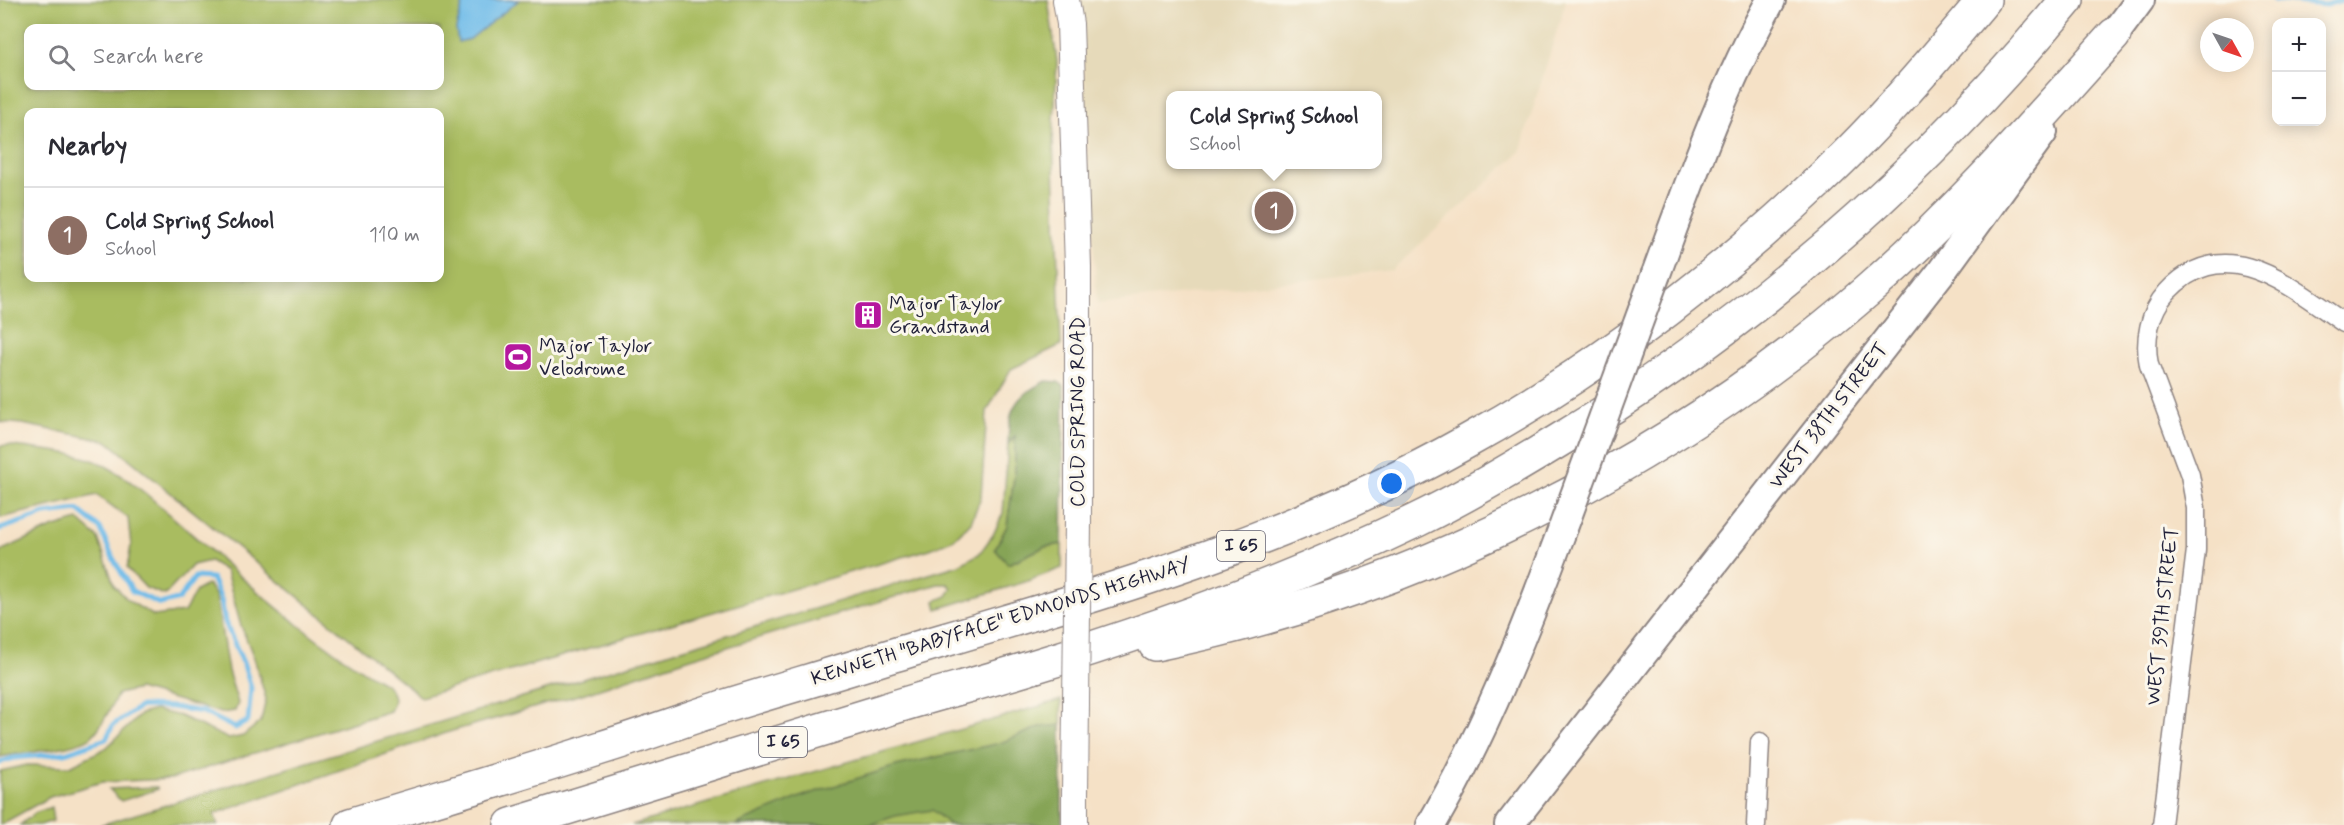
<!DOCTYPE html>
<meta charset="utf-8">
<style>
body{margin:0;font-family:Mynerve,sans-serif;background:#f2f2f3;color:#2b2b33}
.controls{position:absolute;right:18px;top:18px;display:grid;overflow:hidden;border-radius:12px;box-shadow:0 3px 15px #0003}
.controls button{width:54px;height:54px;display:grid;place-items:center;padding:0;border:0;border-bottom:2px solid #e1e1e2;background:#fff;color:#2b2b33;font:30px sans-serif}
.compass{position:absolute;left:2200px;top:18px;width:54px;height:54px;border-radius:50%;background:#fff;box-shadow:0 3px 15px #0003;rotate:130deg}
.you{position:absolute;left:1392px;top:484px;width:21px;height:21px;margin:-15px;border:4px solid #fff;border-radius:50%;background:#1a73e8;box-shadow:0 0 0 9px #1a73e833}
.badge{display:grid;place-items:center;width:39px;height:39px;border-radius:50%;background:#b45309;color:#fff;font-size:20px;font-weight:700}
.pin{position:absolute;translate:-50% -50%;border:3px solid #fff;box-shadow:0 2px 6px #0006}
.popup{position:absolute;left:1166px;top:91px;width:216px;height:78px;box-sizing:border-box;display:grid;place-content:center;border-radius:12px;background:#fff;filter:drop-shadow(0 2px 4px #0005);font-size:20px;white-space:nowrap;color:#7c7c81}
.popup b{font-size:22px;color:#2b2b33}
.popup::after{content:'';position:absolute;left:50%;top:100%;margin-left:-12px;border:12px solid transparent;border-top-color:#fff}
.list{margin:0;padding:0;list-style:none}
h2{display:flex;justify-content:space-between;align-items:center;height:78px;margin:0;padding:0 24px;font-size:26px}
h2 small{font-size:20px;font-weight:400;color:#7c7c81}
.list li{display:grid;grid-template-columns:39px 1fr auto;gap:18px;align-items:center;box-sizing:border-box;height:96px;padding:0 24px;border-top:2px solid #e1e1e2}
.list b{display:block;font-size:22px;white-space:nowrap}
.list p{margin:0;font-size:20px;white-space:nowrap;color:#7c7c81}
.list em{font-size:20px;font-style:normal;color:#7c7c81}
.icon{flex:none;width:33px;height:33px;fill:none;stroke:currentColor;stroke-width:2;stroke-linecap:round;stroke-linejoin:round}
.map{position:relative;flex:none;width:2344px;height:825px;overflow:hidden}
.search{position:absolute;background:#fff;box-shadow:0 3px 15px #0003;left:24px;top:24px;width:420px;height:66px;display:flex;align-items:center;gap:15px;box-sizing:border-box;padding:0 21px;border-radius:12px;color:#7c7c81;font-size:22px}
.panel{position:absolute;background:#fff;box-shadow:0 3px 15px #0003;left:24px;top:108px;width:420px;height:174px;border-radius:12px}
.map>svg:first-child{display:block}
.built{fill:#e6daba;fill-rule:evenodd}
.green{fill:#a9bc60;stroke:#666f4e;stroke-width:1.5;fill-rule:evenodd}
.forest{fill:#86a456;stroke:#546348;stroke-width:1.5}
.water{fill:#70bce9;stroke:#496f92;stroke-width:1.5}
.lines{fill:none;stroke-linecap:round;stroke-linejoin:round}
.stream{stroke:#70bce9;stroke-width:5}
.street-casing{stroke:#8c8280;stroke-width:21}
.secondary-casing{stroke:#8c8280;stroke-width:28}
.primary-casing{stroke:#8c8280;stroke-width:32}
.highway-casing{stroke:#8c8280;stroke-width:36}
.street{stroke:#fff;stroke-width:18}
.secondary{stroke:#fff;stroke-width:26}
.primary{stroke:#fff;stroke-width:28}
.highway{stroke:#fff;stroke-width:33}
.secondary-bridge-casing{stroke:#8c8280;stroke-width:28;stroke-linecap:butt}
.primary-bridge-casing{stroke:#8c8280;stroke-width:32;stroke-linecap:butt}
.secondary-bridge{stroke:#fff;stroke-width:26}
.primary-bridge{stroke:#fff;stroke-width:28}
.labels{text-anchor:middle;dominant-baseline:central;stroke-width:6;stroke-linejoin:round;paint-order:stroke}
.shield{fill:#fbf7ec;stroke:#636270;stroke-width:1.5}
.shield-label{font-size:18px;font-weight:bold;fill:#22223b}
.poi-label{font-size:20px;fill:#22223b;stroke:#fbf7ec;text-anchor:start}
.street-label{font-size:20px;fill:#22223b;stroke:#fbf7ec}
</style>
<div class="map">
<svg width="2344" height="825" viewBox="0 0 2344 825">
<rect width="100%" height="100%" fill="#fbf7ec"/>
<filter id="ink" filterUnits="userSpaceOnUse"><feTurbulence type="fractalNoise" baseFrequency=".0167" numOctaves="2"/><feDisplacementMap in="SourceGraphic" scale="12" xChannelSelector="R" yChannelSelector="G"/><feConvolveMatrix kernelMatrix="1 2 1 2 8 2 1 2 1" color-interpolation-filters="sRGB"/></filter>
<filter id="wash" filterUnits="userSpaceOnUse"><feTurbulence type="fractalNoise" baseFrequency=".008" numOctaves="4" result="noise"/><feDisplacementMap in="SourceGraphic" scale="24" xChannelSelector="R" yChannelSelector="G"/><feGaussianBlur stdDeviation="1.35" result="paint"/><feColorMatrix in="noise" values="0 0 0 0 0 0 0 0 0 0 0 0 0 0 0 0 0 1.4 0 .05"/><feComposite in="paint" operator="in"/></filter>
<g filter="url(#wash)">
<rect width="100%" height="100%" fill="#f5e1c6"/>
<path class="built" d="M1080 0H1566L1520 152 1392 270 1097 304ZM1170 95H1378V164H1170Z"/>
<g class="green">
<path d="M0 0H1048L1057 61 1053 141 1061 345 1011 369 987 411 981 497 971 522 954 539 930 549 421 697 107 441 22 424 0 422ZM28 28H440V86H28ZM28 112H440V278H28Z"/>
<polygon points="1015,434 1015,471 1007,526 995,549 1008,564 1044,547 1062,544 1062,568 1025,582 937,609 935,601 947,596 952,588 948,584 938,584 691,658 582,694 452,731 214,814 218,825 100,825 959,565 979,554 993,535 1003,513 1008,444"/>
<path d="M8 445C36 450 77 451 102 464 139 483 170 516 202 543 261 595 318 646 387 685 395 695 396 700 390 711L171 779 102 782 50 797 0 825V771L27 765 70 766 106 748 141 714 155 710 180 716 229 739 243 736 261 721 266 699 254 658 240 623 226 571 210 561 193 565 165 595 146 588 127 568 131 546 128 518 97 495 0 518V446Z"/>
<path d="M78 520 98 538 114 585 129 601 154 616 184 612 196 591 208 584 216 596 228 671 238 703 235 711 221 713 139 689 118 694C110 708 103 726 91 737 77 748 20 753 0 757V551L52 528Z"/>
<polygon points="1061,700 1062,825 632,825"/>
<polygon points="157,787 158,789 121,801 109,789"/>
<polygon points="51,807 53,821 40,825 20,825 35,813"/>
</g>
<g class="forest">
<path d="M1046 381 1058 382 1064 386 1062 544 1044 547 1008 564 995 549 1007 526 1015 471V436L1008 444C1009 409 1013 397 1046 381Z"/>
<polygon points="1061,725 1062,825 950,825 932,810 895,816 869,825 735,825 803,796 896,766 1000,743 1040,727"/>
</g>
<polygon class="water" points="464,0 519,0 470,39 458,42 456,29"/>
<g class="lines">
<g class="stream">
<polyline points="2274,0 2326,5 2342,0"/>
<polyline points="0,529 45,514 78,510 100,528 113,558 132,591 160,604 179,599 195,577 212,578 221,599 225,622 244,665 251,688 248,721 235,728 203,712 170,707 141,706 113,725 106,739 65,753 14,758 0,762"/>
</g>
</g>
</g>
<g filter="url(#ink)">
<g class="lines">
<g class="street-casing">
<g id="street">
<polyline points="1756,825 1760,742"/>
<path d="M2162 825 2196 550V508L2190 475 2149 365C2144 340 2149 312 2167 292 2225 229 2291 287 2344 323"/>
</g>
</g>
<g class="secondary-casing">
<g id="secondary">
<polyline points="1066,0 1070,24 1078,267 1078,521"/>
<polyline points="1075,825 1075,794"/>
</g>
</g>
<g class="primary-casing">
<g id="primary">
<polyline points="2100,54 2140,0"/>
<path d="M1656 274C1690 181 1723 87 1771 0"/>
<path d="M1431 825C1486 731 1525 630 1563 528"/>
<polyline points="1509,825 1942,271 2043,132"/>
</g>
</g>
<g class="highway-casing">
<g id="highway">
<path d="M1155 644C1414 593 1668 463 1867 291 1957 213 2035 123 2114 35"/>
<path d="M350 825C434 799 518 775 601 748 643 735 684 720 726 706 780 689 834 674 887 657 1085 598 1285 544 1466 442 1595 371 1713 281 1820 180 1879 125 1932 62 1984 0"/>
<path d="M511 825C635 787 759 749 882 711 931 695 981 683 1029 668 1161 628 1292 580 1417 520 1465 497 1512 469 1558 441 1752 324 1923 175 2067 0"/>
</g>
</g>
<use href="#street" class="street"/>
<use href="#secondary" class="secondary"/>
<use href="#primary" class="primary"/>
<use href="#highway" class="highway"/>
<g class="secondary-bridge-casing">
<polyline id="secondary-bridge" points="1075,794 1078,521"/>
</g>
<g class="primary-bridge-casing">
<polyline id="primary-bridge" points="1563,528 1656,274"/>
</g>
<use href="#secondary-bridge" class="secondary-bridge"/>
<use href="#primary-bridge" class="primary-bridge"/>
</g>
</g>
<defs>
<g id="building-square" transform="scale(1.5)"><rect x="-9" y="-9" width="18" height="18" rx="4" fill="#b5179e" stroke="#fbf7ec"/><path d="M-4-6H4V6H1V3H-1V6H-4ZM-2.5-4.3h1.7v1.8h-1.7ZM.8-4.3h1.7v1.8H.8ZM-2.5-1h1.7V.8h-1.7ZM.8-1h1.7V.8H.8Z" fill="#fff"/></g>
<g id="stadium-square" transform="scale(1.5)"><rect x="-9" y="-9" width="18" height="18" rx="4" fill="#b5179e" stroke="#fbf7ec"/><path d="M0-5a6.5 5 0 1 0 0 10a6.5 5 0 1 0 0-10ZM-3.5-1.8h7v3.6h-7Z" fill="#fff"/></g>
</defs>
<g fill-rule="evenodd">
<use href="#building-square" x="868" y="315"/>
<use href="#stadium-square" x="518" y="357"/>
</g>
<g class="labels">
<g class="shield">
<rect x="1217" y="531" width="48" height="30" rx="4.5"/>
<rect x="759" y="727" width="48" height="30" rx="4.5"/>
</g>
<g class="shield-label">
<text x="1241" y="546">I 65</text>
<text x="783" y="742">I 65</text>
</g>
<g class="poi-label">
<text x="889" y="304">Major Taylor<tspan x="889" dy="23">Grandstand</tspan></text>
<text x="539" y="346">Major Taylor<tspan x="539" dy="23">Velodrome</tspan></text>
</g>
<g class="street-label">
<text transform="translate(1078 412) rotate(-90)">COLD SPRING ROAD</text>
<text transform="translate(1829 416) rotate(-52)">WEST 38TH STREET</text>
<text transform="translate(2163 616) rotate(-84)">WEST 39TH STREET</text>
<text transform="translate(1001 622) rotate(-17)">KENNETH "BABYFACE" EDMONDS HIGHWAY</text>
</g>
</g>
</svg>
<div class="controls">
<button>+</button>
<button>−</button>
</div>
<svg class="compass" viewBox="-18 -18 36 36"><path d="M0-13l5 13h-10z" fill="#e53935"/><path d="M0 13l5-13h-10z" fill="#7c7c81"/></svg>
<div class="you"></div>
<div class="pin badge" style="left:1274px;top:211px;background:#8d6e63">1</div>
<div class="popup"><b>Cold Spring School</b>School</div>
<div class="search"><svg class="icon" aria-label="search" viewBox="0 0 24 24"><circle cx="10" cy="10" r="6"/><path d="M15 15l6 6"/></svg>Search here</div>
<section class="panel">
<h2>Nearby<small></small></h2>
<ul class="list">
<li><span class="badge" style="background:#8d6e63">1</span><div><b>Cold Spring School</b><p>School</p></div><em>110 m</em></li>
</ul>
</section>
</div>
